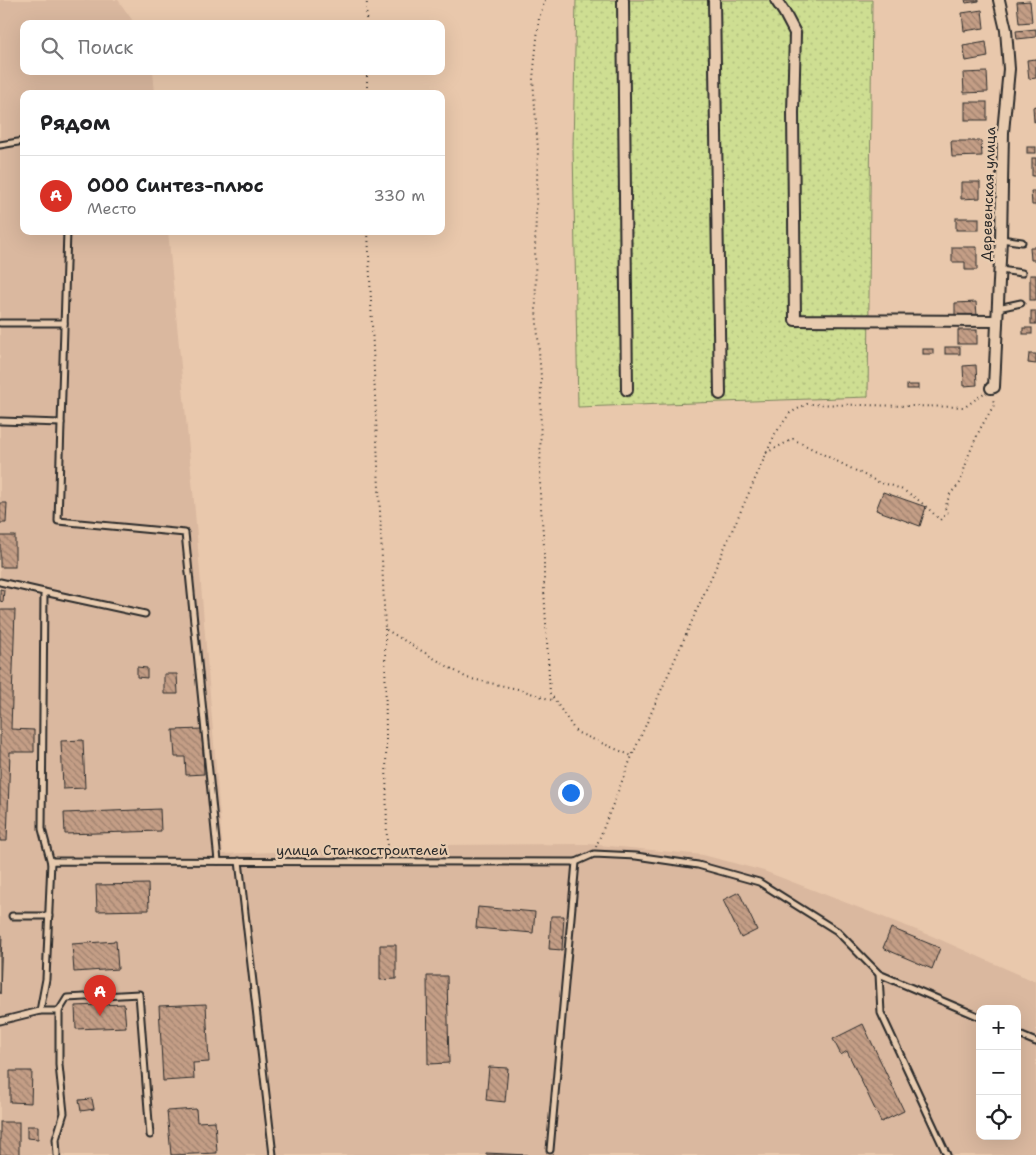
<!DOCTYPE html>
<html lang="ru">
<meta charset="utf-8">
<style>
body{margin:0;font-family:"Shantell Sans",sans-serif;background:#f2f2f2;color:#202124}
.controls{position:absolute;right:15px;bottom:15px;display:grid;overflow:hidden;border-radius:10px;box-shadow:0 5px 20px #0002}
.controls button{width:45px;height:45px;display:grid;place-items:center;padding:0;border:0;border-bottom:1px solid #e0e0e0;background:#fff;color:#202124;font:25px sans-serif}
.you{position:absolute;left:570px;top:792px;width:18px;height:18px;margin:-12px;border:4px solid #fff;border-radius:50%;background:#1a73e8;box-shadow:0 0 0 8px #1a73e833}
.badge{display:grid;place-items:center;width:32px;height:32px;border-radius:50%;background:#d93025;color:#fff;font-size:16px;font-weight:700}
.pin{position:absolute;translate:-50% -41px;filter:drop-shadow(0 1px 2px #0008)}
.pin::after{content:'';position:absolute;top:26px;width:18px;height:15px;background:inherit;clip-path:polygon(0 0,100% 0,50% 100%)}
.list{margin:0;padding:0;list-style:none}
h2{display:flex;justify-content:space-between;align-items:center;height:65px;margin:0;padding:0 20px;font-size:21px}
h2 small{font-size:16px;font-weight:400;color:#757577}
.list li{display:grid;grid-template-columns:32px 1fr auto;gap:15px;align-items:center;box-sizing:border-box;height:80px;padding:0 20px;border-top:1px solid #e0e0e0}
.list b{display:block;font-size:19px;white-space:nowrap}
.list p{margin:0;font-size:16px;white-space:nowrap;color:#757577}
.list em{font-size:16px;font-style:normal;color:#757577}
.icon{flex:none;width:28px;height:28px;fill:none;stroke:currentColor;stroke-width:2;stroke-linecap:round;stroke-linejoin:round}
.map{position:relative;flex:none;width:1036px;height:1155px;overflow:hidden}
.search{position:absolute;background:#fff;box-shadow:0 5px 20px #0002;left:20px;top:20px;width:425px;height:55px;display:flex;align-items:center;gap:12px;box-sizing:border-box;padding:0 18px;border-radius:10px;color:#757577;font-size:19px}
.panel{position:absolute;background:#fff;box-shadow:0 5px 20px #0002;left:20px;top:90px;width:425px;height:145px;border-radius:10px}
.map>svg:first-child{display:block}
.built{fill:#dab89f;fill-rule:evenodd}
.garden{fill:url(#garden-dots);stroke:#7c845e}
.building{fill:url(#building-back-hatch);stroke:#2b2b2b}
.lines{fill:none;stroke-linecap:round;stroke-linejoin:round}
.lane-casing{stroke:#2b2b2b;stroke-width:9}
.street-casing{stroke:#2b2b2b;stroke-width:14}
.path{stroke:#2b2b2b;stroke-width:2;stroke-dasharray:1 4;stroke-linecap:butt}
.lane{stroke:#e8cbaf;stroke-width:5}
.street{stroke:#e8cbaf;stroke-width:10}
.labels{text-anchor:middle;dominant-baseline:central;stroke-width:5;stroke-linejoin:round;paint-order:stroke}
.street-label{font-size:14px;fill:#2b2b2b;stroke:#e8cbaf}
</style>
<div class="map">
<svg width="1036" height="1155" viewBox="0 0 1036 1155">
<defs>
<pattern id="garden-dots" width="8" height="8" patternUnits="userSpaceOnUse" patternTransform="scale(1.25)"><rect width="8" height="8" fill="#cede92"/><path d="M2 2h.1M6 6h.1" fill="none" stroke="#b1bf7e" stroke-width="1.8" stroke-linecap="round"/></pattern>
<pattern id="building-back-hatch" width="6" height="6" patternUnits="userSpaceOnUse" patternTransform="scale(1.25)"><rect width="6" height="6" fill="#c49e86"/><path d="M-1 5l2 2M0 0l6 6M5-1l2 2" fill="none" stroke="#9f816e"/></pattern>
</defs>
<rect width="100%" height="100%" fill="#e9c8ac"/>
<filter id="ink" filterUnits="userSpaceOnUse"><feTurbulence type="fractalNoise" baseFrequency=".02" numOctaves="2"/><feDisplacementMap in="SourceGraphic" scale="10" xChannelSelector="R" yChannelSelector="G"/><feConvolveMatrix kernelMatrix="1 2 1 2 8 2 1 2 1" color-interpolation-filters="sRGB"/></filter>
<g filter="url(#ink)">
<path class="built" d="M0 0H118L135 24H24V71H153L155 94H24V231H168L195 512 223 854 439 845 588 844 703 855 764 871 932 936 1036 982V1155H0ZM980 1009H1017V1136H980Z"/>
<polygon class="garden" points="576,0 872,0 868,397 578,407 573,148"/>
<g class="building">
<polygon points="965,0 979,0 979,1 966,3"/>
<polygon points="1030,1 1032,22 1019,23 1017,2"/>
<polygon points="982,10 984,28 964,31 962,13"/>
<polygon points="1036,29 1036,37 1017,39 1016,31"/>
<polygon points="986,42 988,57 966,61 963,46"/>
<polygon points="1036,59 1036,78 1029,79 1027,60"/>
<polygon points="987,72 988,92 964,93 963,73"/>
<rect x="965" y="102" width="22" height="18"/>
<polygon points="1036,106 1036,121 1034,122 1033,107"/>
<polygon points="951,141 981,141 982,156 952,157"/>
<rect x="1027" y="147" width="9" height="6"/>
<rect x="1032" y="158" width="4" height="18"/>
<polygon points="961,182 980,182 980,198 961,199"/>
<polygon points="1031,191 1036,191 1036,205 1032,205"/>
<rect x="956" y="218" width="23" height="12"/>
<polygon points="952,247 977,247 977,270 965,270 965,262 952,262"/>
<polygon points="1030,247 1036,247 1036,260 1031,260"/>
<rect x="1030" y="275" width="6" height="25"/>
<polygon points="976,302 977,316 955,317 955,303"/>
<rect x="1031" y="311" width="5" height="13"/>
<rect x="1023" y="328" width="9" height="6"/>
<rect x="958" y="330" width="19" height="14"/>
<rect x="945" y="347" width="15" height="7"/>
<rect x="923" y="349" width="10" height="5"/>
<polygon points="1029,354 1036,354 1036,364 1028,363"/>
<polygon points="976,365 977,385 964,386 963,366"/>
<rect x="907" y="385" width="11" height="4"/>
<polygon points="883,492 926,507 920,526 876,510"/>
<polygon points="0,503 7,503 6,523 0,523"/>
<rect x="0" y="536" width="15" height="31"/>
<polygon points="0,589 4,590 3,602 0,601"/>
<polygon points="0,610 15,610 11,729 34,730 34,752 10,752 7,841 0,841"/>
<polygon points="137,667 147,668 147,678 137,677"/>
<polygon points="164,674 177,674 178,694 164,694"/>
<polygon points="202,729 204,774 186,775 185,757 175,757 173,730"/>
<polygon points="83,740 85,788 63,789 61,741"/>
<polygon points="160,809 161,831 65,834 64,813"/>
<polygon points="148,884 149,910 97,911 96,885"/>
<polygon points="739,892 757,930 741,938 723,900"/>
<polygon points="478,907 535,912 533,933 476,928"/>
<polygon points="551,916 564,916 562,950 549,949"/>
<polygon points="891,928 940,948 932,969 883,948"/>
<polygon points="0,935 2,935 0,994"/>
<polygon points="116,941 118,969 74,972 72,944"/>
<polygon points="380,945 396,945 396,979 380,980"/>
<polygon points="427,976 447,976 449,1063 428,1064"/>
<polygon points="124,1004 126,1027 76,1029 75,1006"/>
<polygon points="206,1004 209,1062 193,1063 194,1079 163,1081 159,1006"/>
<polygon points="863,1024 904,1111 881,1122 847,1051 841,1055 833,1039"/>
<polygon points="489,1067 508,1068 505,1102 486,1100"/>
<polygon points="10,1071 32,1071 31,1103 10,1102"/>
<polygon points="92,1099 94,1109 81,1111 79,1100"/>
<polygon points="196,1109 197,1122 215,1121 217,1153 171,1155 167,1111"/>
<rect x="0" y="1122" width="19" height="33"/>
<polygon points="27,1126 38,1126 38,1139 27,1138"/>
<polygon points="486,1153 527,1155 486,1155"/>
</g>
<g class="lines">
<g class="lane-casing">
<g id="lane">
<polyline points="0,145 24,141"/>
<polyline points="67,231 58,521 185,533 218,861"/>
<polyline points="1001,239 1022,242"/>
<polyline points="1000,270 1022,273"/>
<polyline points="998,308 1021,303"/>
<polyline points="0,323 64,323"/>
<polyline points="0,421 61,423"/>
<polyline points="0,582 44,592 42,829 51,863"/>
<polyline points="44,592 145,614"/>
<polyline points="239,861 273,1155"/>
<polyline points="576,862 594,854 636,856 698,865 759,882 837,931 879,974 980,1017"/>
<polyline points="12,916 49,916"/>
<polyline points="879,974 881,1013 947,1155"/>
<polyline points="40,1011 59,1011 59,1065 64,1113 56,1139 57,1155"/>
<polyline points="59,1011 67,998 139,994 150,1135"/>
<polyline points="0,1021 40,1011 46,979 51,861 576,862 550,1150"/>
<polyline points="1017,1034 1036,1042"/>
</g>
</g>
<g class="street-casing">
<g id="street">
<polyline points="623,0 627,390"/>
<polyline points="714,0 720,394"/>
<polyline points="776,0 784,12 795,33 793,113 795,320 997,321"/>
<polyline points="991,388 994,387 1001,239 1003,132 1009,69 1006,30 999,0"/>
</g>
</g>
<g class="path">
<polyline points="545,0 539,18 533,79 538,150 535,247 536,310 541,377 540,495 544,546 544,589 550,693 576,732 632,756"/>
<polyline points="366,24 367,0"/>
<polyline points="367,71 367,94"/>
<polyline points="368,231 385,629 467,678 518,689 555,701"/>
<path d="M766 453 793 439 880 483C905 486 923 503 940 520L948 512 945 508 950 494 960 483 969 454 980 429 994 405 993 398"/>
<polyline points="385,629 387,854"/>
<polyline points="596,847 632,756 775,434 790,413 807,404 965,407 984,393"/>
</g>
<use href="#lane" class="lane"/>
<use href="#street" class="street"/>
</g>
</g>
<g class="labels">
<g class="street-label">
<text transform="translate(988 194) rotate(-88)">Деревенская улица</text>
<text x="362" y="850">улица Станкостроителей</text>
</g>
</g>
</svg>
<div class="controls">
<button>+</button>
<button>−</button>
<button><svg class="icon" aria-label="locate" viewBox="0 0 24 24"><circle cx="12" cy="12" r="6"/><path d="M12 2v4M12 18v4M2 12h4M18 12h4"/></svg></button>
</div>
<div class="you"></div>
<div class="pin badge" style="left:100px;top:1016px">A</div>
<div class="search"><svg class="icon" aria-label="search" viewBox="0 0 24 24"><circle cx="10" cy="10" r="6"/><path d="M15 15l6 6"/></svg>Поиск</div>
<section class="panel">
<h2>Рядом<small></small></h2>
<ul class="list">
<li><span class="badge">A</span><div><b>ООО Синтез-плюс</b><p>Место</p></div><em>330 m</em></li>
</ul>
</section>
</div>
